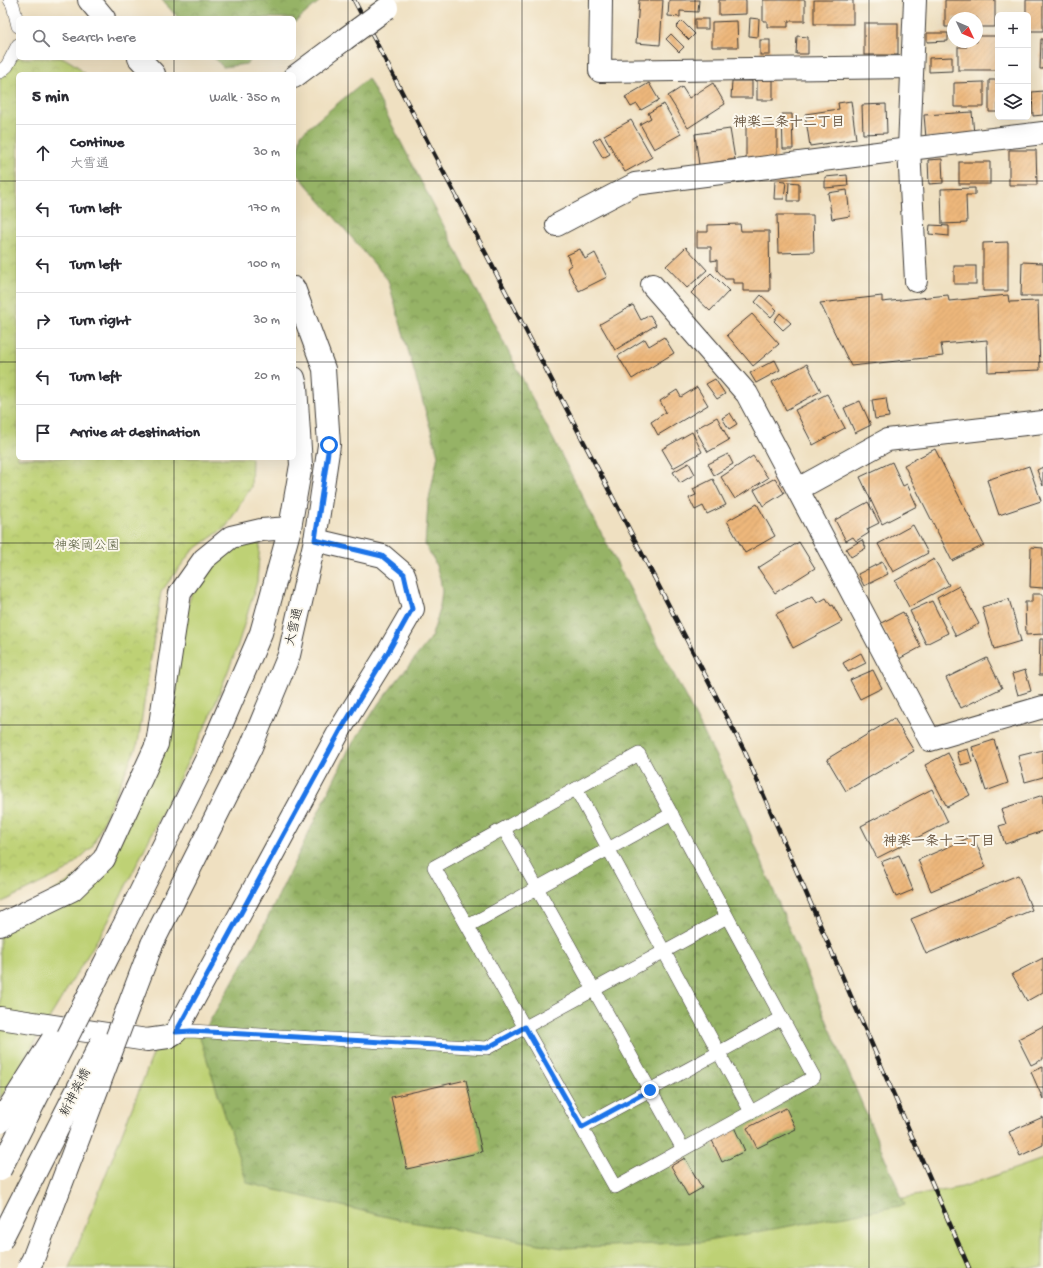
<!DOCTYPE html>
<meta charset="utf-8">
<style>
body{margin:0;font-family:"Gochi Hand","Klee One",sans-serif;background:#f7f7f7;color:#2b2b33}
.controls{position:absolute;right:12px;top:12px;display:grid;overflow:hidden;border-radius:6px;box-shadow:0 4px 16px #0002}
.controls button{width:36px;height:36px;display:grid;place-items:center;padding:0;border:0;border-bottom:1px solid #e1e1e2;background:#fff;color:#2b2b33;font:20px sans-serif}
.compass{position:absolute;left:947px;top:12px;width:36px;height:36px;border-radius:50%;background:#fff;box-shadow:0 4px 16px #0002;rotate:134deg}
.stop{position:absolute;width:12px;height:12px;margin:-9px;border:3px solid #1a73e8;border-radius:50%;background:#fff}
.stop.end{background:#1a73e8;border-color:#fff;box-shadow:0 1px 4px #0008}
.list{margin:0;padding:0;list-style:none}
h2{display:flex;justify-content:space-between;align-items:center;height:52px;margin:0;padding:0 16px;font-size:17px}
h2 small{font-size:13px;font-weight:400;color:#7c7c81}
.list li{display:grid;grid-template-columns:26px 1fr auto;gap:12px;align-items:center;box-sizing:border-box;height:56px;padding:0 16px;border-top:1px solid #e1e1e2}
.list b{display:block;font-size:15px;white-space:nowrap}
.list p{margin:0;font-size:13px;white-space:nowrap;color:#7c7c81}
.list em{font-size:13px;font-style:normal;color:#7c7c81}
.icon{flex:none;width:22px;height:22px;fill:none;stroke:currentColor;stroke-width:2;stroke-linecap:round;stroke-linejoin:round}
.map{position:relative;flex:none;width:1043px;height:1268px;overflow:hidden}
.search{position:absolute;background:#fff;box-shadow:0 4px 16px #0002;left:16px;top:16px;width:280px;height:44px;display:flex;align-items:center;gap:10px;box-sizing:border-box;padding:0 14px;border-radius:6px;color:#7c7c81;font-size:15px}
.panel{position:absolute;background:#fff;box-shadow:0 4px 16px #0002;left:16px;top:72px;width:280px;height:388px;border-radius:6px}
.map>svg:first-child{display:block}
.grass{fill:#bed175;stroke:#6d7648}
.forest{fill:url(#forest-crowns);stroke:#596841}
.park{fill:url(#park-crowns);stroke:#6d7648}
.building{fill:url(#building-hatch)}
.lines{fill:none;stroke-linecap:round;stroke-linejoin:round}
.lane-casing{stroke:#3c3935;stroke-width:14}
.street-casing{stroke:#3c3935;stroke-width:24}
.secondary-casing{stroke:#3c3935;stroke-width:24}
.lane{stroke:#fff;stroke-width:13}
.street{stroke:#fff;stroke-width:22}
.secondary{stroke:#fff;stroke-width:22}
.rail-casing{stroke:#1c1c1c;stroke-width:4.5}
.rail{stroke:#fbf7ec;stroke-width:3;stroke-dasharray:9;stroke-linecap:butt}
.secondary-bridge-casing{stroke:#3c3935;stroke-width:24;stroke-linecap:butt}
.secondary-bridge{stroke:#fff;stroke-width:22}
.route{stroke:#1a73e8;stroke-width:5}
.grid{fill:none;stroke:#1c1c1c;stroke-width:1;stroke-opacity:0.55}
.labels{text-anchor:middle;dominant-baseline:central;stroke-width:4;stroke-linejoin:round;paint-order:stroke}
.park-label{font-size:13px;fill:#555b3b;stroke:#fbf7ec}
.street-label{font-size:13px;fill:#1c1c1c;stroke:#fbf7ec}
.neighbourhood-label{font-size:14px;font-weight:bold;fill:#65523d;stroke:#fbf7ec}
</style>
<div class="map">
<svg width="1043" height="1268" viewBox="0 0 1043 1268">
<defs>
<pattern id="forest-crowns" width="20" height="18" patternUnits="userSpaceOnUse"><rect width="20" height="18" fill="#96b366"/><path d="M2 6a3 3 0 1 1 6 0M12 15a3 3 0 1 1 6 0" fill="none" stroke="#7a9153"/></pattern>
<pattern id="park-crowns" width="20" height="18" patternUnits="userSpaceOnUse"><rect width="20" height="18" fill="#bed175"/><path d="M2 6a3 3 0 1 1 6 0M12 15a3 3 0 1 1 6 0" fill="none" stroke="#a3b365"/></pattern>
<pattern id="building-hatch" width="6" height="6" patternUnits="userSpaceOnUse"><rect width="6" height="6" fill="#edb77b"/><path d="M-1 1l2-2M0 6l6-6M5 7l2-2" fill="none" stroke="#cb9d6a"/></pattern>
</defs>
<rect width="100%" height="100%" fill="#fbf7ec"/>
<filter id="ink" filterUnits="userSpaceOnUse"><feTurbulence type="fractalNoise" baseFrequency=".025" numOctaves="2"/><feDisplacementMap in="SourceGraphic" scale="8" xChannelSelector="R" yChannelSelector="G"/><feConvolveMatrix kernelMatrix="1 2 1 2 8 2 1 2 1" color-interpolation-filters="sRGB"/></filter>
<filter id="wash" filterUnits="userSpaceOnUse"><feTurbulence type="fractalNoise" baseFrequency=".012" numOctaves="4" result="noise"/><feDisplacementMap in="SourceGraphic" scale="16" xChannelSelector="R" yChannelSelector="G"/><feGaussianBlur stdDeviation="0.9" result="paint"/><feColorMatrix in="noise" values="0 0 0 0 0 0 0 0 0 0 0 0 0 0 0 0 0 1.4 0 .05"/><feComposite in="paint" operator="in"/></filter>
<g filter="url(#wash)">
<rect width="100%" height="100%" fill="#efe0c1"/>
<g class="grass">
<polygon points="261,530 257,582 237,648 210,717 108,922 0,1099 0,925 104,859 157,744 171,653 204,559"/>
<polygon points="165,1024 210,1039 697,1237 962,1187 1043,1159 1043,1268 69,1268"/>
</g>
<g class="forest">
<polygon points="162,0 321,0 294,23 294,18 178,18"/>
<polygon points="214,58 253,58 246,64 223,67"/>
<polygon points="368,78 730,784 826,1019 905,1205 702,1242 563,1248 400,1220 247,1183 200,1038 258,938 349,749 379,703 431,638 439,613 442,591 440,578 434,560 425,545 428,504 438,455 388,280 294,170 301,134"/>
</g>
<polygon class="park" points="18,58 64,58 77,66 85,74 18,74 18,458 252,458 251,487 226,527 192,551 161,592 138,743 92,847 66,871 0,903 0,68"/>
<g id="blocks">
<g class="building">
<polygon points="639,0 663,0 660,45 636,43"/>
<polygon points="669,0 699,0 698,12 680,11 680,17 668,16"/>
<polygon points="719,0 746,0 746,14 719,15"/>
<polygon points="763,0 805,0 805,21 788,21 788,27 767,27 767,21 763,21"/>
<rect x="814" y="0" width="39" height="24"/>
<polygon points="945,0 995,0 995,27 977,27 977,18 953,18 953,27 945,27"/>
<polygon points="1026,0 1043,0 1043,31 1028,31 1028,15 1026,15"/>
<polygon points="750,18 759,19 758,37 749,36"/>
<rect x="695" y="19" width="13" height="10"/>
<polygon points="682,21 695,34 689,40 676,27"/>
<polygon points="737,21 738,47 712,47 712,22"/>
<rect x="864" y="23" width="34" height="32"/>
<polygon points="927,33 948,33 948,41 927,42"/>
<polygon points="671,34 684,47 679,52 666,39"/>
<polygon points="797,36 808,37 808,54 796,54"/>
<polygon points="977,36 998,36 998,70 958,70 958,47 967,47 967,42 977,42"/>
<polygon points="1041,39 1043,39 1043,69 1040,69"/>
<rect x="760" y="40" width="10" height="15"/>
<polygon points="952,57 952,71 929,72 929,58"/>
<polygon points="996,74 998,74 998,112 989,112 989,80 997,80"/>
<rect x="757" y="80" width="16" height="20"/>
<polygon points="732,81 752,81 752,98 731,98"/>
<polygon points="984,82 984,107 954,107 954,83"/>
<polygon points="649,83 659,100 641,110 637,104 631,107 625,97"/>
<polygon points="713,83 725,104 688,128 668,96 682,87 689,98"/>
<polygon points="1043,91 1043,115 1033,116 1032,92"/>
<polygon points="851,101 856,139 810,146 805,114 839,109 838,103"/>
<polygon points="664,104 681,134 654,149 640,124 651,118 648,113"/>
<polygon points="886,104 887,133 863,134 862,105"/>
<polygon points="972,112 974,134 926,138 924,115"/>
<polygon points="782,114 792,114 793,149 783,149"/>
<polygon points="631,120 652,157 625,172 604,135"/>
<rect x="746" y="125" width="31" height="34"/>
<polygon points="730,129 735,159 699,165 695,134"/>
<polygon points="600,137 610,154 603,158 593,141"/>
<polygon points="1009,150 1036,150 1037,185 1009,185"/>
<polygon points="942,159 943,183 929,184 928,160"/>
<rect x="959" y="162" width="31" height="22"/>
<polygon points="847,175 848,186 825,188 825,177"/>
<polygon points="775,181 786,182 784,199 774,199"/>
<polygon points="789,182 799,183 799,201 788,201"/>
<polygon points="975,188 975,195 966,195 967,223 942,224 941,189"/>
<polygon points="847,190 850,216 832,219 828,193"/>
<polygon points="777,215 813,215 814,252 778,253"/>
<polygon points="740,224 741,231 769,231 770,291 743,291 743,283 733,283 733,279 725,279 717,270 717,260 711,261 711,247 697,247 697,232 708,232 708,225"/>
<polygon points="930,225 949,226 949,236 929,234"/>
<polygon points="1008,242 1008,291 983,291 983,243"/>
<polygon points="686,247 707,270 687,288 666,266"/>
<polygon points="580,249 585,259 595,253 607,277 579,291 567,268 571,265 567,255"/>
<polygon points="1022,262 1043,263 1043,296 1021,296"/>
<rect x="954" y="266" width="22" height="18"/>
<polygon points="711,273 729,291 710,311 691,293"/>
<polygon points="761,295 777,310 771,317 755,302"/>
<polygon points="948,295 949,301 1008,295 1009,302 1038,301 1040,370 988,372 987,340 941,344 943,356 851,366 820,303 882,296 882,302"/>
<polygon points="633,305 641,320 650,315 656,325 615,350 600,324"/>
<polygon points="780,313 791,323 783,330 774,321"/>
<polygon points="752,314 779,344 753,366 727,335"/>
<polygon points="664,337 674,353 632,379 618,356 645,339 649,346"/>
<polygon points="775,360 780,370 756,383 750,373"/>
<polygon points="807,364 821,391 786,410 772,382"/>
<polygon points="715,379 725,394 717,399 706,384"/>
<polygon points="697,387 708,405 658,435 651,422 666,412 660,401 677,390 681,397"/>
<polygon points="827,394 845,428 813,445 795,410"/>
<polygon points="886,398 889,417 875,419 872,400"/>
<polygon points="860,401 871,425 855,433 844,408"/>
<polygon points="730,413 737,424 729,429 722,418"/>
<polygon points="717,417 729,440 708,452 695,429"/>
<polygon points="692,432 702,452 673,468 662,449"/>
<polygon points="935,449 984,545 952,561 904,465"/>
<polygon points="728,454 733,464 714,475 708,464"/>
<polygon points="753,456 768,478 735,499 721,477"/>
<polygon points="892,462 903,486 907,484 917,506 882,524 860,477"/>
<polygon points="689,463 695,474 680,483 673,472"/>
<polygon points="1029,466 1041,501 999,515 987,480"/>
<polygon points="1043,467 1043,486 1037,470"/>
<polygon points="775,478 784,493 763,506 754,490"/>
<polygon points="713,479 726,505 707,514 703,506 695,510 689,498 696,495 693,489"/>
<polygon points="868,502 879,523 867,529 869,533 856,541 853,537 846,541 835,520"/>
<polygon points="757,504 775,536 745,553 727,521"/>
<polygon points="913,525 928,553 893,572 878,544"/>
<polygon points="862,540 866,548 851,557 846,549"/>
<polygon points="799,542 815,568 775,593 758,568"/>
<polygon points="1031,547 1043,548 1043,588 1030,587"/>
<polygon points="934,559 949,585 909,607 895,581"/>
<polygon points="882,562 888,574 864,586 858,574"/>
<polygon points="959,586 979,624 956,636 937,598"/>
<polygon points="1032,594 1043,594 1043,634 1026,635 1025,602 1032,602"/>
<polygon points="813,596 817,603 826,598 831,606 833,605 842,622 793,648 776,614"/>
<polygon points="1009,599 1021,641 994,649 982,607"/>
<polygon points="932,601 948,633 926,644 910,611"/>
<polygon points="903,612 921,647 899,659 881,623"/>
<polygon points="1040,639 1043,639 1043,675 1039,675"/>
<polygon points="861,653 866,663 848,672 843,663"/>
<polygon points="987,658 1002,688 961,708 946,678"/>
<polygon points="873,670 882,688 860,699 850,680"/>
<polygon points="1025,670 1031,691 1018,695 1012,674"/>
<polygon points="894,718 914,751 846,791 827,759"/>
<polygon points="994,740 1008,783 986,791 972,747"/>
<polygon points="968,749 972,762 961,765 957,752"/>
<polygon points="1043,750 1043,777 1025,782 1018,756"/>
<polygon points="948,753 970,795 947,807 925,765"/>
<polygon points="932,789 948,822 877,858 861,826"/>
<polygon points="1043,795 1043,831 1005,844 999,826 1006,824 1001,809"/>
<polygon points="973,836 986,867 931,891 918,860"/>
<polygon points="899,855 913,890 896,897 881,862"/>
<polygon points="1018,875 1032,910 926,954 911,919"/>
<polygon points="1043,958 1043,992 1027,1001 1012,974"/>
<polygon points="1043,1026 1043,1059 1031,1065 1018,1039"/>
<polygon points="1043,1067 1043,1099 1031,1072"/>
<polygon points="466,1080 482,1152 407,1169 391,1097"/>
<polygon points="786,1108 796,1129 757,1148 747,1128"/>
<polygon points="1043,1117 1043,1145 1020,1156 1009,1132"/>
<polygon points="734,1127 745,1151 722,1162 711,1138"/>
<polygon points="685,1158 702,1188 688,1196 671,1166"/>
</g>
</g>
</g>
<g filter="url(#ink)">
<use href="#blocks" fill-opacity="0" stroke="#3c3935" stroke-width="1"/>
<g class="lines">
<g class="lane-casing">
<g id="lane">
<polyline points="10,0 13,5 18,26"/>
<polyline points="0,72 7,66 18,45"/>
<polygon points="639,754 814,1077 615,1187 434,867"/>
<polyline points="576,789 751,1112"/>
<polyline points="504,829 683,1149"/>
<polyline points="468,926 672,814"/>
<polyline points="176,1032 191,1031 487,1048 727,917"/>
<polyline points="582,1127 782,1018"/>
</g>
</g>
<g class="street-casing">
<g id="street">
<polyline points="601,0 600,71 912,67"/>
<polyline points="915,0 909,149 916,281"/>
<polyline points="557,225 635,184 909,149 1043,133"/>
<polyline points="652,285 747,394 930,740 1043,707"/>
<polyline points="798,489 887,440 1043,422"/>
<polyline points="0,925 72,890 104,859 157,744 180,593 204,559 231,537 261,530 290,528"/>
<polyline points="0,1018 147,1040 168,1037 176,1032 341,728 388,652 413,609 404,574 383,556 315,540"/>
</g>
</g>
<g class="secondary-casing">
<g id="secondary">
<polyline points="89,0 104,18"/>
<polyline points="139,58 154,74"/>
<polyline points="294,77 345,39"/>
<polyline points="122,929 207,758 261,633 290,528 301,465 296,386 294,378"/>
<polyline points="152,944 251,747 289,655 315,540 329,445 324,369 294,288"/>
</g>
</g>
<use href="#lane" class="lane"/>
<use href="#street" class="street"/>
<use href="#secondary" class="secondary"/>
<g class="rail-casing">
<polyline id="rail" points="354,0 744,750 969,1268"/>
</g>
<use href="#rail" class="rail"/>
<g class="secondary-bridge-casing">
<g id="secondary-bridge">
<polyline points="345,39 387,8"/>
<polyline points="0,1122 52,1040"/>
<polyline points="0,1170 122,929"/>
<polyline points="0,1242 101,1043"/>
<polyline points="28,1268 33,1259 152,944"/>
</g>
</g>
<use href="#secondary-bridge" class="secondary-bridge"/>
</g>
</g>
<g class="lines" filter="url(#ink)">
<polyline class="route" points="329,445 315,540 382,556 404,574 412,609 388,652 342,728 176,1032 191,1031 487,1048 525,1027 582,1127 650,1090"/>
</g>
<path class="grid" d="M174 0V18M348 0V1268M522 0V1268M695 0V1268M869 0V1268M174 58V74M0 181H18M294 181H1043M0 362H18M294 362H1043M174 458V1268M0 543H1043M0 725H1043M0 906H1043M0 1087H1043"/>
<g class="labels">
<g class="park-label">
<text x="87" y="546">神楽岡公園</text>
</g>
<g class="street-label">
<text transform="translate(295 627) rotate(-77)">大雪通</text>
<text transform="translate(76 1093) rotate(-63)">新神楽橋</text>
</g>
<g class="neighbourhood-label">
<text x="789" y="123">神楽二条十二丁目</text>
<text x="939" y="842">神楽一条十二丁目</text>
</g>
</g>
</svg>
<div class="controls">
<button>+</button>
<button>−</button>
<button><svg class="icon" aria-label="layers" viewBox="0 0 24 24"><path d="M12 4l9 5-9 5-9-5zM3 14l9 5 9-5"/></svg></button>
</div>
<svg class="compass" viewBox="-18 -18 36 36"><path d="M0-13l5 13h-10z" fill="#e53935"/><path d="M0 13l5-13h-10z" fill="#7c7c81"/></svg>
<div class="stop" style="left:329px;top:445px"></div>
<div class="stop end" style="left:650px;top:1090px"></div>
<div class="search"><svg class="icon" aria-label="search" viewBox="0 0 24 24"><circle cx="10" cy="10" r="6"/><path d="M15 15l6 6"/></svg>Search here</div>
<section class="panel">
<h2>5 min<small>Walk · 350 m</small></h2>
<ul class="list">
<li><svg class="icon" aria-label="ahead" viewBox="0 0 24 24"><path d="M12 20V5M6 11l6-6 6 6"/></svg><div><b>Continue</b><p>大雪通</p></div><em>30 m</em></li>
<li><svg class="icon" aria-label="left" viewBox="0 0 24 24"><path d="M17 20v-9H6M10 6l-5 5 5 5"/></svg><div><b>Turn left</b></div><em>170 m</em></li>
<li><svg class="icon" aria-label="left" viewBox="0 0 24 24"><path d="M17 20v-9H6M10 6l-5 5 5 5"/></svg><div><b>Turn left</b></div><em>100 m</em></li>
<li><svg class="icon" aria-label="right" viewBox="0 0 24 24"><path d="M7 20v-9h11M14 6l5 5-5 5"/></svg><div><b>Turn right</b></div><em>30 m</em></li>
<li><svg class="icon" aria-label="left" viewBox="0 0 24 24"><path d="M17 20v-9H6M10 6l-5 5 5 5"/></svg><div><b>Turn left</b></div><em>20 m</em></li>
<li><svg class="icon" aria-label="arrive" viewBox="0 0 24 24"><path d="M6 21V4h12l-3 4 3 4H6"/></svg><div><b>Arrive at destination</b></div></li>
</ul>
</section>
</div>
